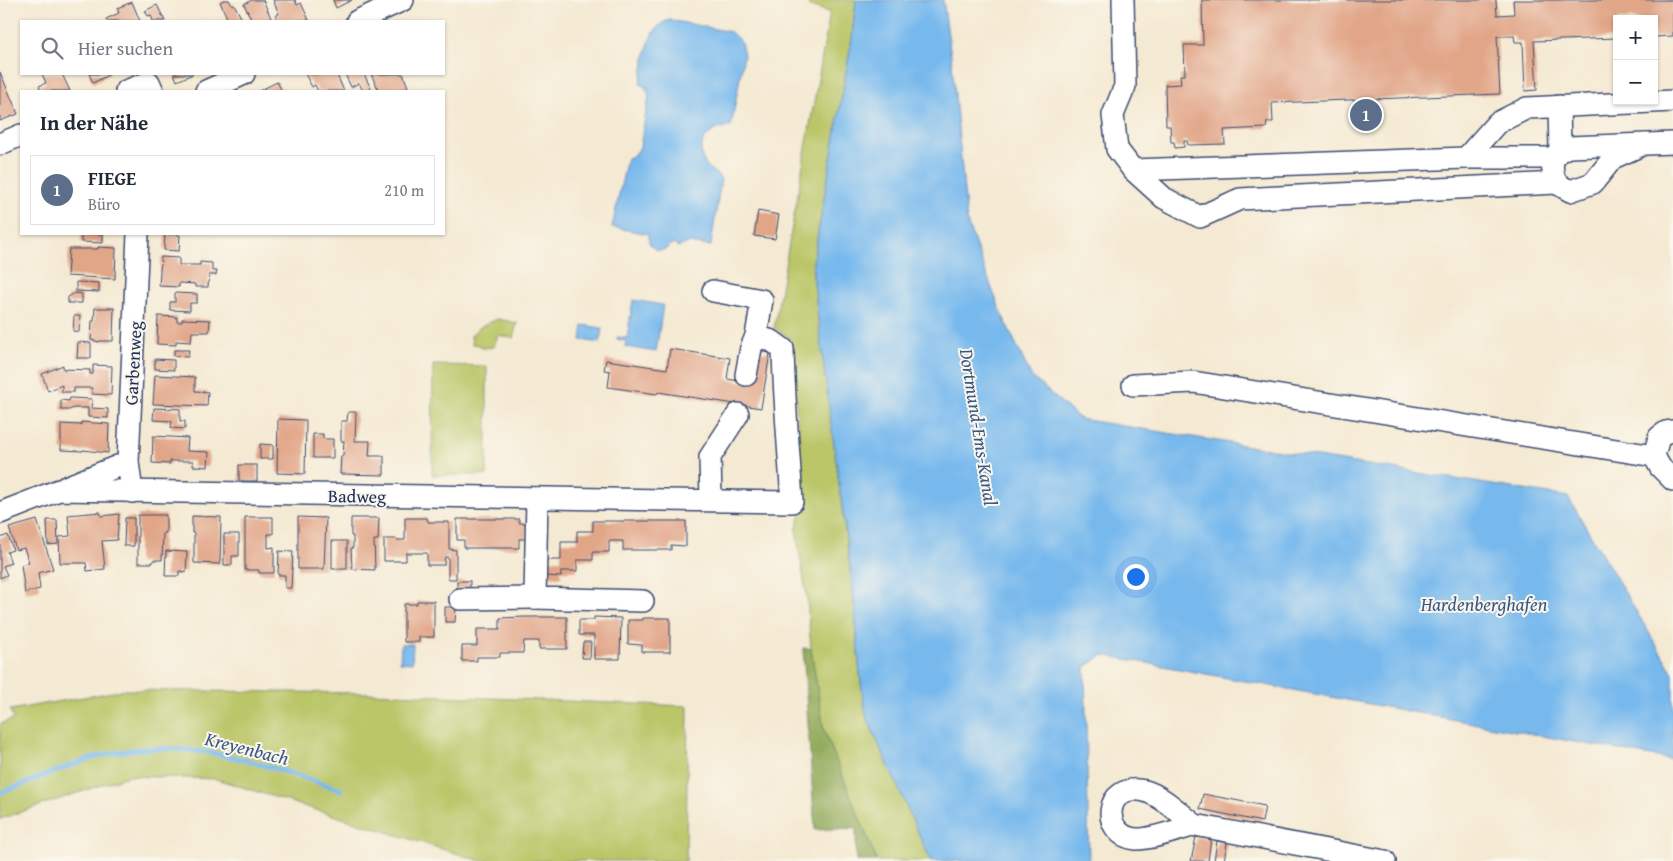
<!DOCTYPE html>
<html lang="de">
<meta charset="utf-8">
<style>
body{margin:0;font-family:"Gentium Book Plus",serif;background:#f6f6f7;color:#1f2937}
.controls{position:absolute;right:15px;top:15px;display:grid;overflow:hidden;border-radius:0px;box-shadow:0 1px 4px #0004}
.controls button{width:45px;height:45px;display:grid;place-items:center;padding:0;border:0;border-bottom:1px solid #e0e1e3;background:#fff;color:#1f2937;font:25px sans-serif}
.you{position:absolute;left:1135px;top:576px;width:18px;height:18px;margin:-12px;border:4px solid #fff;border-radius:50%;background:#1a73e8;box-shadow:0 0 0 8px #1a73e833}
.badge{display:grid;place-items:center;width:32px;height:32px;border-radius:50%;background:#b5179e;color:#fff;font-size:16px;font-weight:700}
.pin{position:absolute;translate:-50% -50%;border:2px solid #fff;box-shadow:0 1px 5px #0006}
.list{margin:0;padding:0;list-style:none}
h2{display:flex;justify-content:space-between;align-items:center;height:65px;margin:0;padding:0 20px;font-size:21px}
h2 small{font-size:16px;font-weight:400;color:#747a83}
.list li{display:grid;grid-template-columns:32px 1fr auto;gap:15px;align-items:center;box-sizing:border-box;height:70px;margin:0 10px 10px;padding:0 10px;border:1px solid #e0e1e3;border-radius:0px}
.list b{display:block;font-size:19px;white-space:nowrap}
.list p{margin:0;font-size:16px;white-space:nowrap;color:#747a83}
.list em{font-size:16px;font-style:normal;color:#747a83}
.icon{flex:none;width:28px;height:28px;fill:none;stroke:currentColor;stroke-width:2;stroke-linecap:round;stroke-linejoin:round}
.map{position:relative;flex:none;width:1673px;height:861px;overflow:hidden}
.search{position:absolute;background:#fff;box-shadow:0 1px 4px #0004;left:20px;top:20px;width:425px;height:55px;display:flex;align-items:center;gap:12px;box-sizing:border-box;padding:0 18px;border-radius:0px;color:#747a83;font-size:19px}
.panel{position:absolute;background:#fff;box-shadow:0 1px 4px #0004;left:20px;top:90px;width:425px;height:145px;border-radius:0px}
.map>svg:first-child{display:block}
.green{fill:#bac668;stroke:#6a7a63}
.forest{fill:#93ab5c;stroke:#576d5d}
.water{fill:#78b9ed;stroke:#4a74a6}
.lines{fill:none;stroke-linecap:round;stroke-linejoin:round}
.stream{stroke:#78b9ed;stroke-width:5}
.building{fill:#e1a588}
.minor-casing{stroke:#3c4b6f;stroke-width:24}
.minor{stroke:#fff;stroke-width:21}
.labels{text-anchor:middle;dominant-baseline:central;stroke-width:4;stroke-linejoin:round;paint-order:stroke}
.street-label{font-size:18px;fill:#1b2f5e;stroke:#fbf7ec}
.water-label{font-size:19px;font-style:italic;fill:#375889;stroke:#fbf7ec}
</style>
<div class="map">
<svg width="1673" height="861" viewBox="0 0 1673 861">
<rect width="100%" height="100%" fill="#fbf7ec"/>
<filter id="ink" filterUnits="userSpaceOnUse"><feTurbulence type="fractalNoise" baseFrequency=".02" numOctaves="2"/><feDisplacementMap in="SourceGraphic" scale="10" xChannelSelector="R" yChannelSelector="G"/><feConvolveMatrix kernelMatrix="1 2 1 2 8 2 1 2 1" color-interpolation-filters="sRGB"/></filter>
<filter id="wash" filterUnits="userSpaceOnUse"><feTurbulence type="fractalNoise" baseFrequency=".0096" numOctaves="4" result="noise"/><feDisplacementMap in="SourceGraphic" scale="20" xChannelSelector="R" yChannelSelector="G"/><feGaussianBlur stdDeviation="1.12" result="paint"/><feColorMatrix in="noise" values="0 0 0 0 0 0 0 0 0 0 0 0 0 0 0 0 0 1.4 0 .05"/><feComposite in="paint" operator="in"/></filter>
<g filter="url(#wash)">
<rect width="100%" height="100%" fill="#f4e9d2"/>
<g class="green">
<path d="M808 0H856L852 38 813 262V274C825 378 839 482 852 586 858 630 857 676 867 718L931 861H877L824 730 811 649 807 600 796 530 803 506 804 492 790 338 774 328 830 12 809 6Z"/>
<path d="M498 319 517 323 513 338 498 335 494 347 483 348 479 345 472 344 471 336C477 327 488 323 498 319Z"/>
<polygon points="433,365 487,366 487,475 432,475"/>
<polygon points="124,690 368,693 688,706 686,861 481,861 216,779 128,776 0,819 0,724 14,719 10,710"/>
</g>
<polygon class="forest" points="803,648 811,649 824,730 877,861 856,861 856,828 815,830"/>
<g class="water">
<path d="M856 0H943L952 63 967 222 1000 310 1031 376 1080 419 1568 497 1673 673V760L1103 655 1085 667 1089 861H931L867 718C857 674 858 627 852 583 839 480 824 377 813 274V262L852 38Z"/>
<path d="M670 20 731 32 741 42 744 55 731 127C712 126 693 143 705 163 709 170 717 173 721 179L711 246 688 243 679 247 672 244C662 256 647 250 648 234L612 227 627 158 635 155 640 147 649 95 645 87 640 84C645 63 646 25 670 20Z"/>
<polygon points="633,300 663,305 656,352 625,347 626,341 617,339 617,337 627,338"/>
<polygon points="583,325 602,328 600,343 581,340"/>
<polygon points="401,644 413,644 412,663 400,662"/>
</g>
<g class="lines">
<path class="stream" d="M0 793C32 781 64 767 96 757 179 733 263 764 341 790"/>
</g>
<g id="blocks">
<g class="building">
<polygon points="224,0 229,0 232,5 234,4 243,21 225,21 228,20 220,2"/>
<polygon points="252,0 263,0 271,18 264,21 252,21 244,4"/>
<polygon points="273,0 295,0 297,5 301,3 309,20 278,21 275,16 279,14"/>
<polygon points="333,0 352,0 336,8"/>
<polygon points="1202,0 1496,0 1497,15 1514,14 1513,0 1673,0 1673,36 1654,37 1654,19 1617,19 1617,38 1534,41 1537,90 1525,91 1523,42 1515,42 1514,36 1497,36 1500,94 1272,103 1273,122 1267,122 1266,128 1224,130 1225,144 1188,145 1187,141 1184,141 1184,147 1175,148 1174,142 1171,142 1170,126 1166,126 1165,85 1181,84 1180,75 1185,75 1184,45 1203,45"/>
<polygon points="132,2 140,21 107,21 106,19 119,13 117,8"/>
<polygon points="157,5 165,21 153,21 151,15 148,16 145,11"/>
<polygon points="0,72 18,114 0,121"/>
<polygon points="42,74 62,74 70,91 41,91 39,86 46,83"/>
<polygon points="89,74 110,74 93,83"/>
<polygon points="174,74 193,74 177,81"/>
<polygon points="305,74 339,74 337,75 344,91 318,91 315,85 312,87"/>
<polygon points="345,74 364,74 372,91 363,91 359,83 351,87"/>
<polygon points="371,74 403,74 408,87 399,91 379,91"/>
<polygon points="277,82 282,91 259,91"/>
<polygon points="758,211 779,215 775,239 754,236"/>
<polygon points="81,234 103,234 103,243 81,242"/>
<polygon points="165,234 180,235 179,251 164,250"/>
<polygon points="98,247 116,248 115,279 67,276 69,249 98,249"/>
<polygon points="161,257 179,258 179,265 200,265 200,262 212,263 212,271 217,271 216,275 209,275 208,287 195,287 195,284 179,283 179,287 159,286"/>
<polygon points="76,282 99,283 99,292 76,291"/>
<polygon points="75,293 82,294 82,303 68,303 68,297"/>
<polygon points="175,293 197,294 197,303 190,303 190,311 170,310 170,302 175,302"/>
<polygon points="95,308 114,308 113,341 99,341 99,342 91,340 92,321 94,321"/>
<polygon points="74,316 80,316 79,332 73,331"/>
<polygon points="158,316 177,317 177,322 182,322 182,319 210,320 209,332 192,332 191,342 176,341 176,345 157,344"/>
<polygon points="78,342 91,343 91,358 77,358"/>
<polygon points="670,349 730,358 727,379 751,383 756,351 770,353 761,408 658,392 657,394 608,387 610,371 604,370 606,360 667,369"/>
<polygon points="174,350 189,350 188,357 174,356"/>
<polygon points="155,359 174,360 174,370 155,369"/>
<polygon points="63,365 63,369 90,370 90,374 93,374 93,365 112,366 111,395 92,394 92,388 74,388 74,392 62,392 62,385 48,391 42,374"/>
<polygon points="155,375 195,377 195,391 208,392 207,406 153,404"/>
<polygon points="70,398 92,399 91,408 108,409 108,418 88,417 88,408 74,408 69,410 61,410 61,400 69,401"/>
<polygon points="154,408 180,409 180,421 185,421 185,429 171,428 172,421 153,420"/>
<polygon points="348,412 356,412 355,441 370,441 369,456 384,456 384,475 340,474 341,456 343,456 344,441 341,441 341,421 347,421"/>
<polygon points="278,419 306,420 305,474 277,473"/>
<polygon points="81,422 109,424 108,453 83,450 83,451 61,450 61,424 81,425"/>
<polygon points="313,434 323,434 323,439 333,439 333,458 313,458"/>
<polygon points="153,436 188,438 187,451 209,452 208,467 193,466 193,461 170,461 170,464 152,463"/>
<polygon points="260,444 273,445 273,459 260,459"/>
<rect x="239" y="465" width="18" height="16"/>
<polygon points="100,512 101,516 119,514 117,540 102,541 105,569 87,571 86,563 60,563 59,537 70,536 68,515"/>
<polygon points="138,515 166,515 166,533 163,533 162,560 153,560 153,563 138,563"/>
<polygon points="192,516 221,517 220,564 194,563 194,533 192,533"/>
<polygon points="245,517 273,517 273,534 268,534 268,548 274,547 274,573 259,573 259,570 245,570"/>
<polygon points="298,517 326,518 324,569 298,569"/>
<polygon points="125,518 134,518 134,546 124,546"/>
<polygon points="351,518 379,518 378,540 374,540 375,570 352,569 351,548 353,548 353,536 351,536"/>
<polygon points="405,518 427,518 428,522 449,522 449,549 456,550 456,579 448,579 448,557 445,557 444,565 427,565 427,553 406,553 406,561 384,561 384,539 397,539 397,540 405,540"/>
<polygon points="457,519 519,519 519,523 527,523 527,539 519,539 519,548 464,548 464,540 457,540"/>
<polygon points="37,520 53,569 38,573 40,589 25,593 21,565 29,562 24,548 16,550 9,528"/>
<polygon points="47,520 57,520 58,544 48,545"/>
<polygon points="593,521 686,521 686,546 671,545 671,550 623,550 623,541 609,541 609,552 593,552 593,560 577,560 577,571 561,571 561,577 545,576 545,560 561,560 561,542 577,542 577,531 593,531"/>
<polygon points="224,534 239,534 239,556 232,556 232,565 224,565"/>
<polygon points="8,535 13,550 7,552 11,563 3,566 7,575 0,578 0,538"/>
<rect x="332" y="541" width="15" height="28"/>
<polygon points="166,551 187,552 186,572 179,571 179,576 165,576"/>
<polygon points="279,551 293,552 291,588 285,588 285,575 278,575"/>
<rect x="457" y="581" width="13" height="9"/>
<polygon points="417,601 434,601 434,637 419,637 419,642 404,642 404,604 417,604"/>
<polygon points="445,607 456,607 455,622 445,622"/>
<polygon points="524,617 567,617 567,649 539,649 539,641 524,641 523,653 500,653 500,657 477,657 477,661 462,661 462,646 477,646 477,629 500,629 500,618"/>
<polygon points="594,617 621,618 620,659 594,659 594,635 579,635 579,620 594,620"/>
<polygon points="643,618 670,618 670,652 642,652 642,645 628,644 628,620 643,620"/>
<polygon points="583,642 591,642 590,658 582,658"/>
<polygon points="1203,794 1265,806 1262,822 1200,809"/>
<polygon points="1196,837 1211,839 1208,861 1191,861"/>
<polygon points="1217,841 1227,843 1224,861 1214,861"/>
</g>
</g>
</g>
<g filter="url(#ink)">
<use href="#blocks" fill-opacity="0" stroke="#3c4b6f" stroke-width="1"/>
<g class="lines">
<g class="minor-casing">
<g id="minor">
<polyline points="1123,0 1125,86 1113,115 1117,149 1133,170 1164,198 1200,217 1240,199 1556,183"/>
<polyline points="357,21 403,0"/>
<polyline points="126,91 149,82 153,91"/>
<polyline points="206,91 244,74"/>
<polyline points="1559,106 1560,150"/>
<polyline points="0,144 21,135"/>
<path d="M1644 144 1613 158 1593 183 1570 191 1556 183C1550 166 1550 153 1569 147L1673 143"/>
<polyline points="1466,158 1497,123 1527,108 1673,101"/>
<polyline points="1133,170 1466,158 1554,158"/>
<polyline points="713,291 762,300 756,336 751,348 746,375"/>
<polyline points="1133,385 1193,382 1654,456"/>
<polyline points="1673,431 1666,432 1659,437 1654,456 1660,467 1673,480"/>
<polyline points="66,487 128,462"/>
<polyline points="132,492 128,462 138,234"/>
<polyline points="537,498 535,598 643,601"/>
<polyline points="711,500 710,457 738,414"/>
<path d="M0 513 59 490 792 502C789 451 784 400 783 349L772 341 756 336"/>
<polyline points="460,599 535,598"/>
<path d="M1195 825C1182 815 1161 795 1145 791 1103 781 1100 836 1136 839 1149 840 1181 829 1195 825L1385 861"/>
</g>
</g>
<use href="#minor" class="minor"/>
</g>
</g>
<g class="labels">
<g class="street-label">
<text transform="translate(133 363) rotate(-87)">Garbenweg</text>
<text transform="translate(357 496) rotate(1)">Badweg</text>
</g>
<g class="water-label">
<text transform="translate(979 427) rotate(81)">Dortmund-Ems-Kanal</text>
<text x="1484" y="604">Hardenberghafen</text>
<text transform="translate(247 748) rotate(14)">Kreyenbach</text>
</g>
</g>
</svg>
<div class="controls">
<button>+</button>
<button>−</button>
</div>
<div class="you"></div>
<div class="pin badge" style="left:1366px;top:115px;background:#5c6f8a">1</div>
<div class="search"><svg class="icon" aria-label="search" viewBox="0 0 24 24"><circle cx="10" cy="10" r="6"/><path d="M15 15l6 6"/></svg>Hier suchen</div>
<section class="panel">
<h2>In der Nähe<small></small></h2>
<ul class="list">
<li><span class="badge" style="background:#5c6f8a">1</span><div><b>FIEGE</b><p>Büro</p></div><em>210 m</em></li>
</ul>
</section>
</div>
